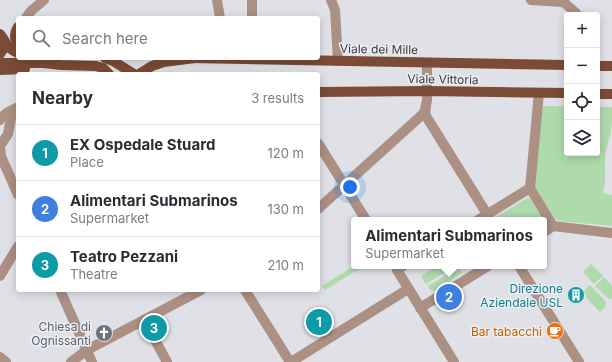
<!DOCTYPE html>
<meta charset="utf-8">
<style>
body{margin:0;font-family:Inter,sans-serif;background:#f7f7f7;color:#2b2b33}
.controls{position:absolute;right:12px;top:12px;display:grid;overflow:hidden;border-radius:4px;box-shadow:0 2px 10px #0003}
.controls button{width:36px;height:36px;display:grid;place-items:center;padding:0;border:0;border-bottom:1px solid #e1e1e2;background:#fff;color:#2b2b33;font:20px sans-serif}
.you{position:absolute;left:350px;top:187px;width:14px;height:14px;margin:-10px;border:3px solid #fff;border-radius:50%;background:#1a73e8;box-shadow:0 0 0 6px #1a73e833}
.badge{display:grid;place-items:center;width:26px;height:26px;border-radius:50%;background:#bf3366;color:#fff;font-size:13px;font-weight:700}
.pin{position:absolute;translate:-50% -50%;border:2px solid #fff;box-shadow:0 1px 4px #0006}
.popup{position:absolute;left:351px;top:217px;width:196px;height:52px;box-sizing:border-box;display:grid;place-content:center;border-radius:4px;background:#fff;filter:drop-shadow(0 1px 3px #0005);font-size:13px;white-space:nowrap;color:#7c7c81}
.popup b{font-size:15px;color:#2b2b33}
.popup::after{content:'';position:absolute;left:50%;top:100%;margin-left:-8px;border:8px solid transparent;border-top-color:#fff}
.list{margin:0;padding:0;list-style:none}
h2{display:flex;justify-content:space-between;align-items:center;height:52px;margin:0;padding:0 16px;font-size:17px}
h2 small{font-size:13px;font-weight:400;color:#7c7c81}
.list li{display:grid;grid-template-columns:26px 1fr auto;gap:12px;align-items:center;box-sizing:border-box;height:56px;padding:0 16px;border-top:1px solid #e1e1e2}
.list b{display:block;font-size:15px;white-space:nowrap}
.list p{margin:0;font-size:13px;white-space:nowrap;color:#7c7c81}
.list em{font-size:13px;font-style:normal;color:#7c7c81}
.icon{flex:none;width:22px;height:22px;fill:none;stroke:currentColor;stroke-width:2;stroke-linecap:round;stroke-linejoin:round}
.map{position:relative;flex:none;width:612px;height:362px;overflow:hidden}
.search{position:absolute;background:#fff;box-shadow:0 2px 10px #0003;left:16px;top:16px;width:304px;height:44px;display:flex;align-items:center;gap:10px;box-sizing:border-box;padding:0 14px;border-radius:4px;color:#7c7c81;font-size:15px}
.panel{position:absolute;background:#fff;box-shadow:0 2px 10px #0003;left:16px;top:72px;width:304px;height:220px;border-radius:4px}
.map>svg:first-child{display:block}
.green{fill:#afdaac}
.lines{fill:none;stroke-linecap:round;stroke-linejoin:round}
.minor{stroke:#ab9083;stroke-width:10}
.major{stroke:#7b4b36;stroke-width:10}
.labels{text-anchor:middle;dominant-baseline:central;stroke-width:3;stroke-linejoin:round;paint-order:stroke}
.street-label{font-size:12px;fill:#38393b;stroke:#eceef4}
.culture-label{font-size:12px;fill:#0d838f;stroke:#eceef4;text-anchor:end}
.worship-label{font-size:12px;fill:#5b616d;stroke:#eceef4;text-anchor:end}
.food-label{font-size:12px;fill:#c56008;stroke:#eceef4;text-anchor:end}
</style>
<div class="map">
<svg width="612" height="362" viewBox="0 0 612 362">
<rect width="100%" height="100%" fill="#dfe1e7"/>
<g class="green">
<polygon points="540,106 567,106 567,153 597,153 597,107 612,107 612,121 611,132 605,154 605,182 603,193 612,195 612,226 559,221 554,218 533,183"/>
<polygon points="529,197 545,222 544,222 544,220 498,220 496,217"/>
<polygon points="591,264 603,276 594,284 583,272"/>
<polygon points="354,266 364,266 325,290 322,286"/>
<polygon points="437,266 455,266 426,284 421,276"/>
<polygon points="459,267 462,273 434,291 430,290 428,286"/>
<polygon points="604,277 612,286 612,299 608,298 595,286"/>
<polygon points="590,285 606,302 605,307 600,312 582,293"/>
</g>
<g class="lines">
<g class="minor">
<polyline points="217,0 220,18"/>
<polyline points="331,0 335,10 338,61"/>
<polyline points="531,0 563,2"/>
<polyline points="561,0 576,13 577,15"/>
<polyline points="26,18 31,11 44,0"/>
<polyline points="252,18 252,0"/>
<polyline points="427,63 427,100 425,110 426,116 487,214"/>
<path d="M0 120C4 113 10 110 18 108"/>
<polyline points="318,143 366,220"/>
<polyline points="0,154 18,195"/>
<polyline points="1,156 0,146 8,134 11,118 16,108"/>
<polyline points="530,188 539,93"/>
<polyline points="318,209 423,114 426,108"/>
<polyline points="478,220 530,188 553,226 544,232"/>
<polyline points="553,226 612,233"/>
<polyline points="403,266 397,270 454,362"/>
<polyline points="519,266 579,362"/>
<polyline points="0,276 18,246"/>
<polyline points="60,290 92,362"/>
<polyline points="245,290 290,362"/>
<polyline points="420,308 488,266"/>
<polyline points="144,320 167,362"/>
<polyline points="0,357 6,362"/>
<polyline points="71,362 87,350 201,290"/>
<polyline points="291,362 408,289"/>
</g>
<g class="major">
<path d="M18 27C14 34 14 38 18 45"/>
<path d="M0 34C8 43 5 48 18 53"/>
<polyline points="0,54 4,48 4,41"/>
<polyline points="105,58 113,61 134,74"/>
<polyline points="190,58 567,65"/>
<polyline points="0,63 43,63 61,65 96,66 103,68 109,74"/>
<polyline points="597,66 612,66"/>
<polyline points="0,70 25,69"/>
<polyline points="139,74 152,66 164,62 195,58"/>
<polyline points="318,92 427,91 567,93"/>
<polyline points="597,94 612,94"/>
</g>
</g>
<defs>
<g id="building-disc" transform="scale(0.9)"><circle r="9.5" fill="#0f9aa8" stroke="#eceef4"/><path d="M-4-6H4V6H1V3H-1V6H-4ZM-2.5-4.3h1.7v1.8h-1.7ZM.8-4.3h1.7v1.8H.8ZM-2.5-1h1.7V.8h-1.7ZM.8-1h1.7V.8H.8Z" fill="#fff"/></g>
<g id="cafe-disc" transform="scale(0.9)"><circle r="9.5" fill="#e8710a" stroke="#eceef4"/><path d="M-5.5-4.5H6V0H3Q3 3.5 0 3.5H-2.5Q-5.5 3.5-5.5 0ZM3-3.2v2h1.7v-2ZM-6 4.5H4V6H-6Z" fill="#fff"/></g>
<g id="church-disc" transform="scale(0.9)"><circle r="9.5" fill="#6b7280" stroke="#eceef4"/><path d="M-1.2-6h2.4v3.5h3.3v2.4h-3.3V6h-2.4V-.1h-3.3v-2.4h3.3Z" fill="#fff"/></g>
</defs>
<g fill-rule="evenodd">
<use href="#building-disc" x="576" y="295"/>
<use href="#cafe-disc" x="555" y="331"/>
<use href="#church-disc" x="104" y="333"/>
</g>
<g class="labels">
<g class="street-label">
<text transform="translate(379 49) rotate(1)">Viale dei Mille</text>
<text transform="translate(443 79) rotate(1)">Viale Vittoria</text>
</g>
<g class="culture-label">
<text x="563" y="288">Direzione<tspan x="563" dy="14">Aziendale USL</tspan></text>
</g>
<g class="worship-label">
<text x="91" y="326">Chiesa di<tspan x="91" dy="14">Ognissanti</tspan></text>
</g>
<g class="food-label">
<text x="542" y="331">Bar tabacchi</text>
</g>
</g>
</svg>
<div class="controls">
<button>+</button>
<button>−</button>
<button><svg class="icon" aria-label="locate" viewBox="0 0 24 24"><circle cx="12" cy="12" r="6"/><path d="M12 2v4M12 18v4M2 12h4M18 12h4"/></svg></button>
<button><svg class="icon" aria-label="layers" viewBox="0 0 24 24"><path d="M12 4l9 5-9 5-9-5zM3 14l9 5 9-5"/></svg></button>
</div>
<div class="you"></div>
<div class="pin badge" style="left:319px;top:322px;background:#0f9aa8">1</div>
<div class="pin badge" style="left:449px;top:297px;background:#3f7fe0">2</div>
<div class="popup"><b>Alimentari Submarinos</b>Supermarket</div>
<div class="pin badge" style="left:154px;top:328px;background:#0f9aa8">3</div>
<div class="search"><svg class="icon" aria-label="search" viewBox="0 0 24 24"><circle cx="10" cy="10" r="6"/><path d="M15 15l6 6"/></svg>Search here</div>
<section class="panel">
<h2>Nearby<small>3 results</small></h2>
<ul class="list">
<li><span class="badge" style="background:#0f9aa8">1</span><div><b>EX Ospedale Stuard</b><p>Place</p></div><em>120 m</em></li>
<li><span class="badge" style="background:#3f7fe0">2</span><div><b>Alimentari Submarinos</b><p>Supermarket</p></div><em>130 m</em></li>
<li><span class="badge" style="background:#0f9aa8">3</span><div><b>Teatro Pezzani</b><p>Theatre</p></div><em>210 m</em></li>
</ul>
</section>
</div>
